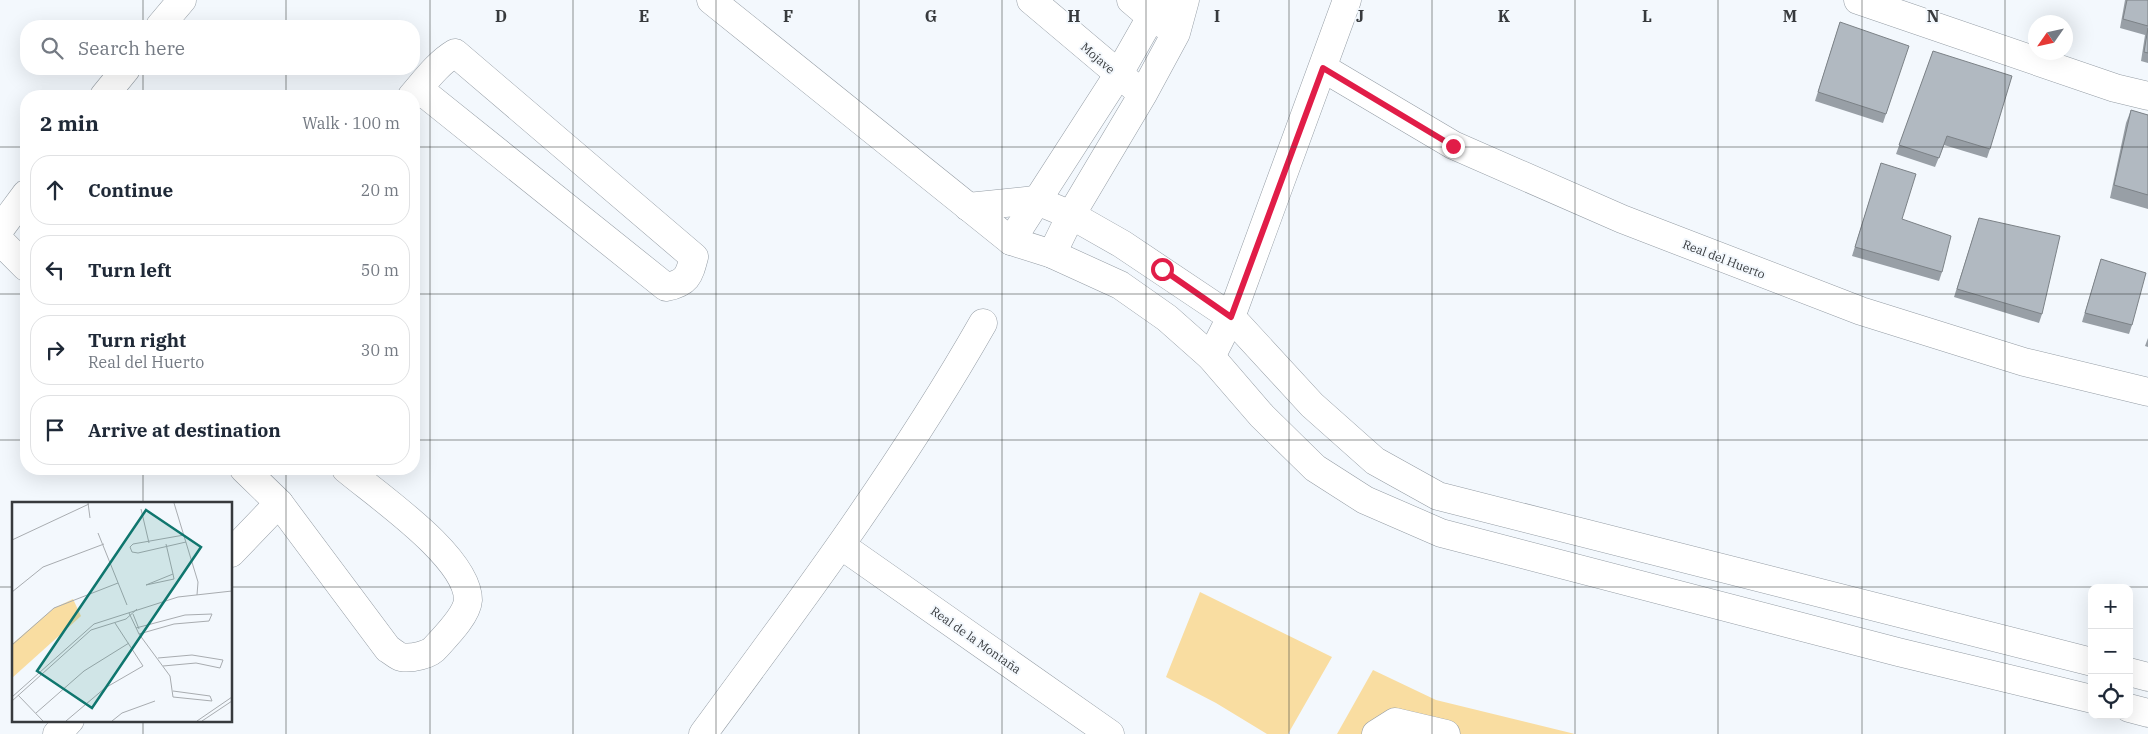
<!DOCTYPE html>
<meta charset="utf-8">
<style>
body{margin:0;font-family:"IBM Plex Serif",serif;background:#f2f2f3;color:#1f2937}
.controls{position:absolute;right:15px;bottom:15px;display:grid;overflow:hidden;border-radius:10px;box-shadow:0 5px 20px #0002}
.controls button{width:45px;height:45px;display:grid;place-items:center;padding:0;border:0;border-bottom:1px solid #e0e1e3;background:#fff;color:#1f2937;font:25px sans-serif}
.compass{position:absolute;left:2028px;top:15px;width:45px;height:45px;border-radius:50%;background:#fff;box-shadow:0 5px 20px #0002;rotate:236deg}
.stop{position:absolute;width:15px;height:15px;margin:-11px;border:4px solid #e11d48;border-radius:50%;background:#fff}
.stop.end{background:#e11d48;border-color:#fff;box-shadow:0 1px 5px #0008}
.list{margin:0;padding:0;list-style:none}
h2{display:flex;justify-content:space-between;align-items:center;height:65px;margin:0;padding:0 20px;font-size:21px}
h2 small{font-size:16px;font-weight:400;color:#747a83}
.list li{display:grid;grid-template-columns:32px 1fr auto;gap:15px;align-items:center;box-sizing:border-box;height:70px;margin:0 10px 10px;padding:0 10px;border:1px solid #e0e1e3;border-radius:20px}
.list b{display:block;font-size:19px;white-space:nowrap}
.list p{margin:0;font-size:16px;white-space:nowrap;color:#747a83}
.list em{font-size:16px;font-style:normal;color:#747a83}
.icon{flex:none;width:28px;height:28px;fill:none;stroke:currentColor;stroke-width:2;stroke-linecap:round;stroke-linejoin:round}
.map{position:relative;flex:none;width:2148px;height:734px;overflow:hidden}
.search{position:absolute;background:#fff;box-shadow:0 5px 20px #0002;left:20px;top:20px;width:400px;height:55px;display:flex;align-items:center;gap:12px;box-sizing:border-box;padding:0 18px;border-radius:20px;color:#747a83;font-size:19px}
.panel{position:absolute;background:#fff;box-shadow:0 5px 20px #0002;left:20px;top:90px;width:400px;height:385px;border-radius:20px}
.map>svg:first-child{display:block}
.green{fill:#f9dda1}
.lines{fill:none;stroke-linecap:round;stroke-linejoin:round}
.minor-casing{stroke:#949ca4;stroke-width:29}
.minor{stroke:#fff;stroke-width:28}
.wall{fill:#989fa6}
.building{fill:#b1b9c1;stroke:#7c8287}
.route{stroke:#e11d48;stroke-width:6}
.grid{fill:none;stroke:#373a3d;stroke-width:1;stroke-opacity:0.55}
.labels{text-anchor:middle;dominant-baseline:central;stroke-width:4;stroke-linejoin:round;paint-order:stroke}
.street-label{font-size:12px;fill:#373a3d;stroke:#f3f8fd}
.inset-road{fill:none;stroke:#a8acb0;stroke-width:1}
.view{fill:#0f766e;fill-opacity:0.15;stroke:#0f766e;stroke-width:2.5}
.inset-edge{fill:none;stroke:#373a3d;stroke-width:2.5}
.grid-label{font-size:16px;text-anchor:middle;font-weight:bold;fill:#373a3d;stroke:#f3f8fd;stroke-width:4;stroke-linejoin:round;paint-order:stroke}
</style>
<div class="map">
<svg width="2148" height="734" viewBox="0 0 2148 734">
<rect width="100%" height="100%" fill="#f3f8fd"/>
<g class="green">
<polygon points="1200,592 1332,657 1288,734 1267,734 1216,703 1166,677"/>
<polygon points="1373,670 1436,700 1575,734 1337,734"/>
</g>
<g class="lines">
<g class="minor-casing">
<g id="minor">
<polyline points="711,0 1011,241 1052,254 1120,285 1167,318 1211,357 1262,416 1315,468 1365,500 1441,533 1898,652 2092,699"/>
<polyline points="1031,0 1133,86"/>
<polyline points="1131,0 1151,17 1168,27"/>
<polyline points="1858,0 2115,88 2148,96"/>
<polyline points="160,26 182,0"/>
<polyline points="1323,68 1453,145 1622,219 1861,311 2024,362 2148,392"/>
<polyline points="104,96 126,69"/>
<path d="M412 96C425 81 438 63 455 53L694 257C689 276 687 283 666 287L419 89"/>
<polyline points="968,207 1035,200 1071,215 1122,244 1231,317 1312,405 1375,461 1438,496 2092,662"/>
<polyline points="0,229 26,194"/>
<polyline points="0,241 26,267"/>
<polyline points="1011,241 1118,75 1151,17 1166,0"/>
<polyline points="1052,254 1071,215 1143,94 1176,33 1185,0"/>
<polyline points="1211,357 1231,317 1347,0"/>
<path d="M244 469 279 503 388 649C392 651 397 656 401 657 411 659 430 655 436 647 446 636 467 615 468 600 468 557 378 496 346 469"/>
<polyline points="842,546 1110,734"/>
<polyline points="231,553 279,503"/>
<polyline points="2129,672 2148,677"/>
<polyline points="2129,708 2148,713"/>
<polyline points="57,734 70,720"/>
<path d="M703 734C802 600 901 467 983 323"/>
<polyline points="1376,734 1395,722 1446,734"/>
</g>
</g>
<use href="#minor" class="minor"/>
</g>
<g class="wall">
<polygon points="2125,0 2148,0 2148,63 2141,61 2145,35 2120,28"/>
<polygon points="1840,22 1886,114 1883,123 1815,101"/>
<polygon points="1933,51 1990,149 1987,158 1944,145 1935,167 1896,154"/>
<polygon points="2131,110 2148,115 2148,209 2110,198 2126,123"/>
<polygon points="1881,163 1902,219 1942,272 1939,281 1852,256"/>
<polygon points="1979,218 2042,314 2039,323 1954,297"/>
<polygon points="2101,259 2132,325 2129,334 2082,322"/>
<polygon points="2148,338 2148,347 2145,346"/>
</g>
<g class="building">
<polygon points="2127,0 2148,0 2148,26 2123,19"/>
<polygon points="1840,22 1909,46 1886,114 1818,92"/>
<polygon points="2148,28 2148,53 2144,52"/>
<polygon points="1933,51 2012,76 1990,149 1947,136 1939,158 1899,145"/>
<polygon points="2131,110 2148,115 2148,195 2114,185"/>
<polygon points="1881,163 1916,174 1902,219 1951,236 1942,272 1855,247"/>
<polygon points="1979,218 2060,236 2042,314 1957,289"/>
<polygon points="2101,259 2146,273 2132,325 2085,313"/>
</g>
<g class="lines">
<polyline class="route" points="1162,269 1231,317 1323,68 1453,146"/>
</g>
<path class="grid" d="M143 0V26M286 0V26M430 0V734M573 0V734M716 0V734M859 0V734M1002 0V734M1146 0V734M1289 0V734M1432 0V734M1575 0V734M1718 0V734M1862 0V734M2005 0V734M143 69V96M286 69V96M0 147H26M414 147H2148M0 294H26M414 294H2148M0 440H26M414 440H2148M143 469V503M286 469V734M0 587H14M231 587H2148M143 720V734"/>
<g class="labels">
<g class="street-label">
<text transform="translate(1098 58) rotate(41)">Mojave</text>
<text transform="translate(1724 259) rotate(21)">Real del Huerto</text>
<text transform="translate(976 640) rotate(35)">Real de la Montaña</text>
</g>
</g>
<g transform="translate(12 502)">
<rect width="220" height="220" fill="#f3f8fd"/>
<path d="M61 97 69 114 0 176V142L42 106Z" fill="#f9dda1"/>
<path class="inset-road" d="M76 1 78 16M162 1 186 80 185 93M129 7 137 41M86 31 115 103M172 33 121 42 118 45 120 50 126 51 174 40M0 38 77 2M154 42 161 72 162 77 134 83 161 72M0 90 31 65 92 42M117 111 127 132 158 174 161 195 200 199 198 194 161 189M121 112 127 127M124 126 173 113 200 112 197 119 162 122 127 132M0 143 42 106 106 81M146 156 180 153 211 158 208 166 184 161 151 164M6 193 31 219M0 195 82 122 166 95 220 89M0 199 79 128 114 117 125 107M24 211 72 169 117 141M54 219 93 186 131 164 103 121M100 219 110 211 143 199M185 219 220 195M190 219 220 199"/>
<path class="view" d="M134 8 189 45 80 206 25 169Z"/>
<rect width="220" height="220" class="inset-edge"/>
</g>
<g class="grid-label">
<text x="501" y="22">D</text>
<text x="644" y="22">E</text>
<text x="788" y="22">F</text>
<text x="931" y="22">G</text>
<text x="1074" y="22">H</text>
<text x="1217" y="22">I</text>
<text x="1360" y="22">J</text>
<text x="1504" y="22">K</text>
<text x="1647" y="22">L</text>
<text x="1790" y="22">M</text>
<text x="1933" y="22">N</text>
</g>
</svg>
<div class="controls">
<button>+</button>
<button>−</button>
<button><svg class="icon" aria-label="locate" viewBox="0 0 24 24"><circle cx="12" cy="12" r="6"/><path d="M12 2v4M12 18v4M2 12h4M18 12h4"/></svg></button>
</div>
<svg class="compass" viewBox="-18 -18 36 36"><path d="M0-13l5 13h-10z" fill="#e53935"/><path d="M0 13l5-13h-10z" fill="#747a83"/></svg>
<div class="stop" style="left:1162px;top:269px"></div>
<div class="stop end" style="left:1453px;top:146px"></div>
<div class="search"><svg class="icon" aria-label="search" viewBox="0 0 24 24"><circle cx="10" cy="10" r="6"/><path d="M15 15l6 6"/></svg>Search here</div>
<section class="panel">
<h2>2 min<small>Walk · 100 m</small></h2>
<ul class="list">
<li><svg class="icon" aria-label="ahead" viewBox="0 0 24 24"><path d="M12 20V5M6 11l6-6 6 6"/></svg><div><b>Continue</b></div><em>20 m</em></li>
<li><svg class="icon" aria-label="left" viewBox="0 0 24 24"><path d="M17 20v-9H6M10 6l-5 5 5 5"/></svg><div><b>Turn left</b></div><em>50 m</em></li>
<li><svg class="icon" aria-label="right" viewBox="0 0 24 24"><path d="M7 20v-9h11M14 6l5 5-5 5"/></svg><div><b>Turn right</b><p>Real del Huerto</p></div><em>30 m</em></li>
<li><svg class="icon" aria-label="arrive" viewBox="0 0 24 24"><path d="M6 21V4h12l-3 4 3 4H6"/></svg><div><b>Arrive at destination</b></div></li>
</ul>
</section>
</div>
